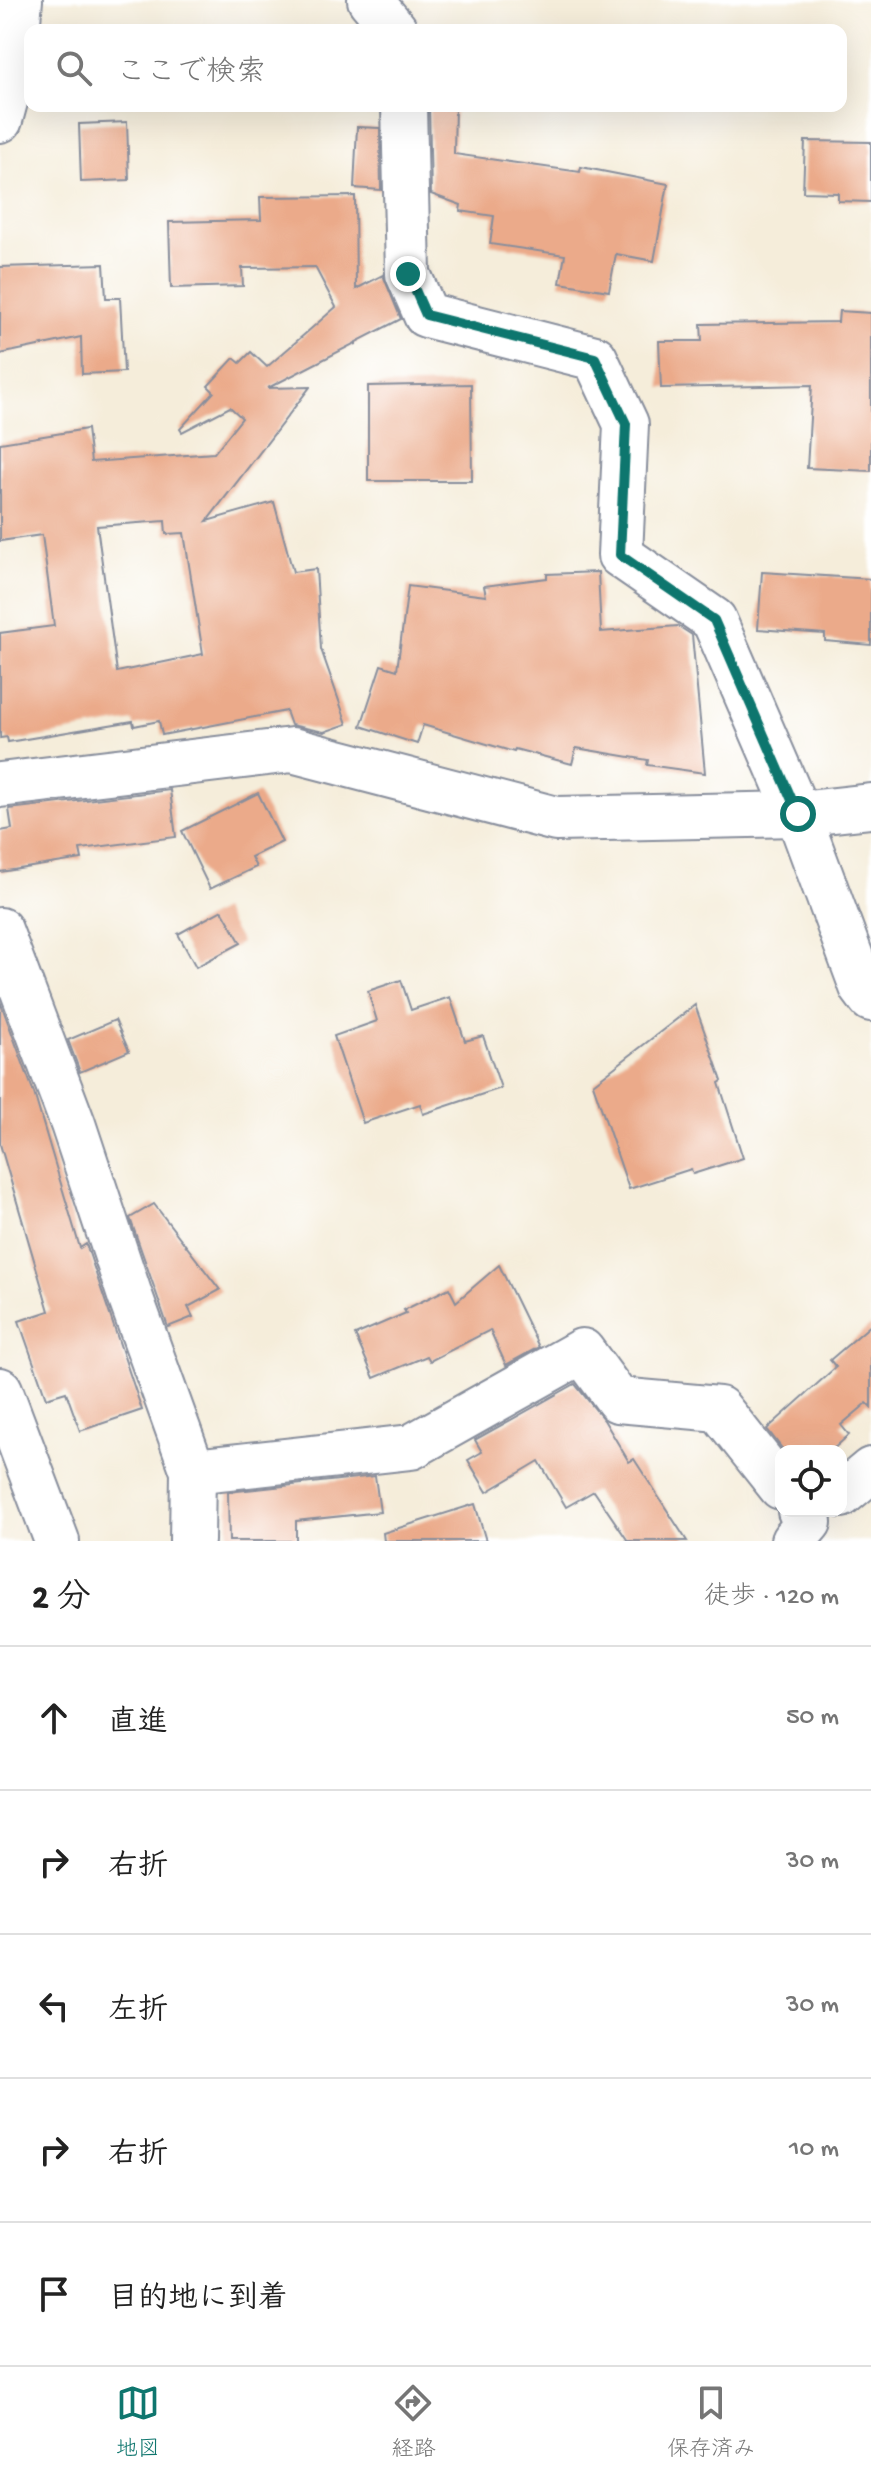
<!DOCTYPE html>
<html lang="ja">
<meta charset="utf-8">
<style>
body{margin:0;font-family:"Gochi Hand","Klee One",sans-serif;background:#f6f6f6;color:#222}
.controls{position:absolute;right:24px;bottom:24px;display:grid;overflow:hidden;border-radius:16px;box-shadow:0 8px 32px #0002}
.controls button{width:72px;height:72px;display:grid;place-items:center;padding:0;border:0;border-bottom:2px solid #e0e0e0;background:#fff;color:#222;font:40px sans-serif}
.stop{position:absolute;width:24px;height:24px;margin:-18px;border:6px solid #0f766e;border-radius:50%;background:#fff}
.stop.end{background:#0f766e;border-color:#fff;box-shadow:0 2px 8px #0008}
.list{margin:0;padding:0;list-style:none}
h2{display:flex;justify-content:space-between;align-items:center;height:104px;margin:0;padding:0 32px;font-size:34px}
h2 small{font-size:26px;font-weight:400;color:#767676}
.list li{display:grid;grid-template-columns:52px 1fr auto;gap:24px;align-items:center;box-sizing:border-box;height:144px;padding:0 32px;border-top:2px solid #e0e0e0}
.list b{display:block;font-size:30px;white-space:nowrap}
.list em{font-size:26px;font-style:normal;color:#767676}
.icon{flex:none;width:44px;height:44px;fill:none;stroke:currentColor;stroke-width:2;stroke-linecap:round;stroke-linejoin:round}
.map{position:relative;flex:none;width:871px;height:1541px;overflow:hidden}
.search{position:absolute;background:#fff;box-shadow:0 8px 32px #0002;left:24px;right:24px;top:24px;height:88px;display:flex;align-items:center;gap:20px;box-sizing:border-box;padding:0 28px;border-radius:16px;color:#767676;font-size:30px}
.sheet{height:824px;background:#fff}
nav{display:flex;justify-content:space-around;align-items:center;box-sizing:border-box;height:112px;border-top:2px solid #e0e0e0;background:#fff;font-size:22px;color:#767676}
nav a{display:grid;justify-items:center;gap:4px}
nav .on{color:#0f766e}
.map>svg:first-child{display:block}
.building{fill:#ebaa8a;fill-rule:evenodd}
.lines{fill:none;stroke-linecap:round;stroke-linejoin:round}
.minor-casing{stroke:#888e9c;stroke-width:48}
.secondary-casing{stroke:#888e9c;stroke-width:48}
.minor{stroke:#fff;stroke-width:44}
.secondary{stroke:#fff;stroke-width:44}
.route{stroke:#0f766e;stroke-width:10}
</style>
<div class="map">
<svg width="871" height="1541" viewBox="0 0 871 1541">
<rect width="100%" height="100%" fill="#fff"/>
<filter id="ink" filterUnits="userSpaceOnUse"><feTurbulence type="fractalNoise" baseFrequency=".0125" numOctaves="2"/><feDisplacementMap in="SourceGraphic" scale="16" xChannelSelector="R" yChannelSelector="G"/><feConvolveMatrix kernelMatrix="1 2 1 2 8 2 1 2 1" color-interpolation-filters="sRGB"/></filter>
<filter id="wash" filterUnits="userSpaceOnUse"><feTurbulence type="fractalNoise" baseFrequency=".006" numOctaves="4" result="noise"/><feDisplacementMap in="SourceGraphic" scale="32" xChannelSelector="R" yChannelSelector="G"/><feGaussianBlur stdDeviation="1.8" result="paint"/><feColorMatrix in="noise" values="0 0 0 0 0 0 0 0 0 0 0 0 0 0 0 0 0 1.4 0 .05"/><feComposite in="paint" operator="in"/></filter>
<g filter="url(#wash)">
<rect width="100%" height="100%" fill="#f5edda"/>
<g id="blocks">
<g class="building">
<polygon points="429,106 455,106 454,154 580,172 581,167 668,184 654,261 616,254 609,291 560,283 565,255 490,244 494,216 460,211 461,205 431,194"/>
<polygon points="127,122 129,180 81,182 79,124"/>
<polygon points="357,127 380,128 381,190 354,188"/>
<polygon points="805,141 871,142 871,202 838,201 838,193 803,192"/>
<path d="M355 196 356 289 383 275 401 319 356 342V345L355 343 268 388 310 387 207 521 274 502 293 572 316 569 321 649 347 724 324 732 291 725 286 711 162 735 159 721 134 726 133 721 8 742 7 737 0 738V633L54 626 42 535 0 541V443L87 429 91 462 214 453 242 418 230 407 182 432 180 429 214 392 208 386 234 358 240 363 251 352 267 367 336 307 315 267 242 268 243 286 171 288 169 222 261 220 260 197ZM165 521 166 534 184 533 203 654 117 672 97 526Z"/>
<polygon points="104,264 106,298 120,298 124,372 82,374 81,337 0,354 0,267"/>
<polygon points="839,311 871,313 871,471 807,468 812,385 661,388 659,341 702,341 701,324 838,322"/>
<polygon points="471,384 472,481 368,481 368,386"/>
<polygon points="598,572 601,632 678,626 692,635 705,773 647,765 648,760 576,748 572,764 515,749 514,752 423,725 417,744 361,726 381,665 397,670 408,586 486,596 484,586 547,578 547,574"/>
<polygon points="762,572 871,579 871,645 825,641 825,634 758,629"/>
<polygon points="170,790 176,837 80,849 82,859 0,872 0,831 12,829 9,809"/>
<polygon points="258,793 282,842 251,857 256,867 210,889 182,831"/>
<polygon points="222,910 241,943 196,967 178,934"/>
<polygon points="401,980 411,1010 450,997 465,1041 483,1036 501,1088 423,1114 420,1104 363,1123 334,1036 377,1021 368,991"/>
<polygon points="0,1001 34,1093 80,1248 86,1244 142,1410 80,1431 66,1392 46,1398 19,1321 49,1311 0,1144"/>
<polygon points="695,1005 722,1081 719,1083 743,1158 693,1174 691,1169 629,1189 593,1084"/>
<polygon points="115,1020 129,1051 80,1072 68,1040"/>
<polygon points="154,1204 220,1290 188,1307 193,1317 168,1327 130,1218"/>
<polygon points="499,1265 539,1347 506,1365 490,1330 430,1361 427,1356 374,1378 355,1335 406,1313 404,1310 449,1288 456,1302"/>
<polygon points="871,1325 871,1407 867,1403 841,1425 849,1435 831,1451 784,1451 767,1429 836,1367 830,1360"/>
<polygon points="575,1384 604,1420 629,1462 634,1459 687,1541 628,1541 594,1491 566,1507 539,1461 487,1492 468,1460 482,1452 475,1440"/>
<polygon points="375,1476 380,1512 296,1521 296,1541 229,1541 228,1492"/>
<polygon points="475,1504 486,1541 384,1541 383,1533"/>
</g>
</g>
</g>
<g filter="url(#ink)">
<use href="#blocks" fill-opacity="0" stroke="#888e9c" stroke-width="2"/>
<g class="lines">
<g class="minor-casing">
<g id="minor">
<polyline points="370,0 395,30"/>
<polyline points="404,106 408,274 426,315 595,358 626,424 620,555 714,620 798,814 862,987 871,999"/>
<polyline points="0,120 13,72 20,0"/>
<polyline points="0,785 292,750 556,819 798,814 871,806"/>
<polyline points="0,930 73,1124 130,1296 193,1471 192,1541"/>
<polyline points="193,1471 411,1447 582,1351 618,1400 719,1409 781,1487"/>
<polyline points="841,1495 871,1470"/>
<polyline points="793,1541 809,1522 800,1511"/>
</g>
</g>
<g class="secondary-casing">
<polyline id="secondary" points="0,1390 57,1541"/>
</g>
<use href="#minor" class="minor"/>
<use href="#secondary" class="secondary"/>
</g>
</g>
<g class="lines" filter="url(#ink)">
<polyline class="route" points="408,274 426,315 595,358 626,424 620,555 714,620 798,814"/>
</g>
</svg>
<div class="controls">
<button><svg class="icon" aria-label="locate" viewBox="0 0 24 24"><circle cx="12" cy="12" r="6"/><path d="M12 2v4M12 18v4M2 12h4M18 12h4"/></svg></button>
</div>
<div class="stop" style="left:798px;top:814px"></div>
<div class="stop end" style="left:408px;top:274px"></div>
<div class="search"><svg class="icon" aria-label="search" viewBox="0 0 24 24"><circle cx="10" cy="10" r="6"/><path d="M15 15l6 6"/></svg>ここで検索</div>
</div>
<section class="sheet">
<h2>2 分<small>徒歩 · 120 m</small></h2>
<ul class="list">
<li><svg class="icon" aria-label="ahead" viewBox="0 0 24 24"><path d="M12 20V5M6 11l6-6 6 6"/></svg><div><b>直進</b></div><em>50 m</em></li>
<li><svg class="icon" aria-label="right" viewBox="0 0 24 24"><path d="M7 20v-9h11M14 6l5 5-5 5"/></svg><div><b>右折</b></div><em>30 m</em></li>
<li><svg class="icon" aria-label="left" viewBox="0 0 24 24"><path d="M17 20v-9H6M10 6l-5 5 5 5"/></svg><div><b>左折</b></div><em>30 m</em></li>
<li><svg class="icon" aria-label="right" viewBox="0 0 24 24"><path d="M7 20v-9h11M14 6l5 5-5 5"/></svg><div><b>右折</b></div><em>10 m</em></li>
<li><svg class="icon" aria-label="arrive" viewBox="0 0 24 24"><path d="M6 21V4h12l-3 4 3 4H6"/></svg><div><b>目的地に到着</b></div></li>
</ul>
</section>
<nav>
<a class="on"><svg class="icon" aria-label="map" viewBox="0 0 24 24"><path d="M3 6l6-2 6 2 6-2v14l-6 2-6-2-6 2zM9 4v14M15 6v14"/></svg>地図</a>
<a><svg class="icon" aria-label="directions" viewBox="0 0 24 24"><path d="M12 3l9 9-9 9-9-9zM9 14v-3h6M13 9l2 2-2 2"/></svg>経路</a>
<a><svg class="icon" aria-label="saved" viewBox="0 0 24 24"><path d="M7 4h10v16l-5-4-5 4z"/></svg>保存済み</a>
</nav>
